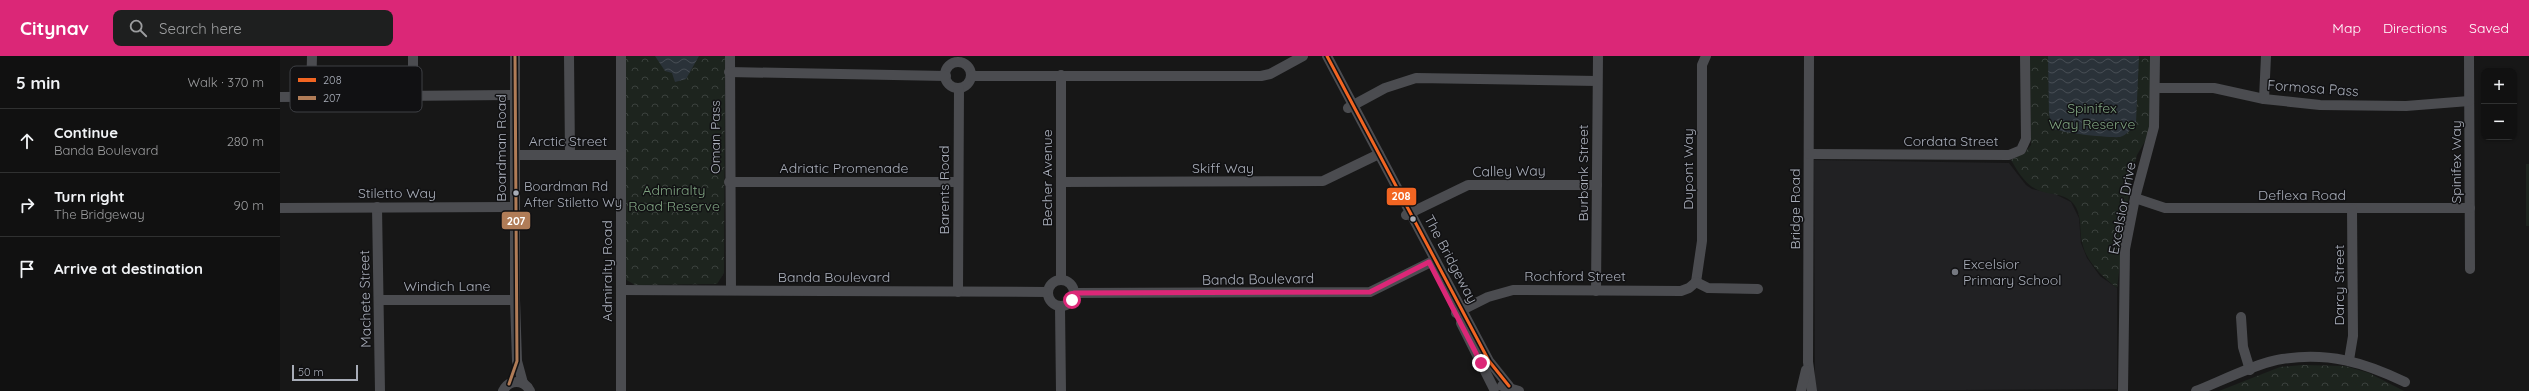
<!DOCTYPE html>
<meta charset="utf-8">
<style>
body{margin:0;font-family:Quicksand,sans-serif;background:#1e1f1f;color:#f1f3f6}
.controls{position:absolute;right:12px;top:12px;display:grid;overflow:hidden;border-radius:8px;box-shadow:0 1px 3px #0004}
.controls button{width:36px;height:36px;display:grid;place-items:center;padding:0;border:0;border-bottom:1px solid #303131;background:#111;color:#f1f3f6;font:20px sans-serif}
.scale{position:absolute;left:12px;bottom:10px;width:66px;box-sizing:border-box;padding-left:4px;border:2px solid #a8adb8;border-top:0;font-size:11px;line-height:14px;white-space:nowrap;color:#a8adb8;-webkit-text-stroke:3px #111113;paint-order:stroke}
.stop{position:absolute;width:12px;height:12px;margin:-9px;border:3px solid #db2777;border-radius:50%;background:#fff}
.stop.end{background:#db2777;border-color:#fff;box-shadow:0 1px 4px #0008}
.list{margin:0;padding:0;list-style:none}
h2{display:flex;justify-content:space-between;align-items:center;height:52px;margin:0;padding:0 16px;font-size:17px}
h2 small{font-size:13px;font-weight:400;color:#9c9d9f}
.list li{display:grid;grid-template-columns:26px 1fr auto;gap:12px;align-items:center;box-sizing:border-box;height:64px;padding:0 16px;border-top:1px solid #303131}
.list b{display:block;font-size:15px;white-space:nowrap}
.list p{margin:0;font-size:13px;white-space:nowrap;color:#9c9d9f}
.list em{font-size:13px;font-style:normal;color:#9c9d9f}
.icon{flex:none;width:22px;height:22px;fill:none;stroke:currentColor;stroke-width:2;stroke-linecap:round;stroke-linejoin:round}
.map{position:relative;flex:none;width:2249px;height:335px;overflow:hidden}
header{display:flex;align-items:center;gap:24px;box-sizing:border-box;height:56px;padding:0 20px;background:#db2777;color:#fff}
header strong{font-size:19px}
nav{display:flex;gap:22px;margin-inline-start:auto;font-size:14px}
.search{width:280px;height:36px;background:#1e1f1f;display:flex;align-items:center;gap:10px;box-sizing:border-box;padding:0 14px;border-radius:8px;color:#9c9d9f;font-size:15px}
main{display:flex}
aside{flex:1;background:#111}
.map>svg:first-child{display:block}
.built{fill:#212123}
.green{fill:#1d241e}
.forest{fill:url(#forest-crowns)}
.water{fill:url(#water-waves)}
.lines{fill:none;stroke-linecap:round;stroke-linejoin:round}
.minor{stroke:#4b4c50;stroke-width:10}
.bus-1-casing{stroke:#111113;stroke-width:6}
.bus-2-casing{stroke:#111113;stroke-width:6}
.bus-1{stroke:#f26522;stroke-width:3}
.bus-2{stroke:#b07c57;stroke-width:3}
.route{stroke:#db2777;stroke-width:5}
.bus-dot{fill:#a8adb8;stroke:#111113;stroke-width:1.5}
.poi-dot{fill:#757880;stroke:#111113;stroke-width:1.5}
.labels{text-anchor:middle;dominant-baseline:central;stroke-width:3;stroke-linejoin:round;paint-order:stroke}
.bus-label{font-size:13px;fill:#a8adb8;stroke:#111113;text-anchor:start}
.street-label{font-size:14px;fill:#a8adb8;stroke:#111113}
.park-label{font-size:14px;fill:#7fa381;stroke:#111113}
.poi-label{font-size:14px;fill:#a8adb8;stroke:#111113;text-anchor:start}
.key{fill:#111113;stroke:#3e4045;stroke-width:1}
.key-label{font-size:11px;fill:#a8adb8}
.line-badge{stroke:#111113;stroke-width:1.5}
.badge-label{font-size:11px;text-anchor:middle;font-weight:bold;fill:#fff}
</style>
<header>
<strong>Citynav</strong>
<div class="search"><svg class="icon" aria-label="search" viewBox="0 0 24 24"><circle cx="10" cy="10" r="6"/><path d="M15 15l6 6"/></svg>Search here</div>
<nav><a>Map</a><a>Directions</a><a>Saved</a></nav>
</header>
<main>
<aside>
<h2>5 min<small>Walk · 370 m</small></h2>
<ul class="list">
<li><svg class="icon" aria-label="ahead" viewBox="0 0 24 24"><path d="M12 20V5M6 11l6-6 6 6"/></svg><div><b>Continue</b><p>Banda Boulevard</p></div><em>280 m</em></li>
<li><svg class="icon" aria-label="right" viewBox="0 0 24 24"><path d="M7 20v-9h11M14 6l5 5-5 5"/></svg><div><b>Turn right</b><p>The Bridgeway</p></div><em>90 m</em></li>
<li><svg class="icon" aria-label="arrive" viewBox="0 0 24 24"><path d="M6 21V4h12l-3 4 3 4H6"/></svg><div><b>Arrive at destination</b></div></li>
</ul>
</aside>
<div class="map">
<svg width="2249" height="335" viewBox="0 0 2249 335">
<defs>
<pattern id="forest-crowns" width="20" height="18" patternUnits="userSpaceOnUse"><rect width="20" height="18" fill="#1d241e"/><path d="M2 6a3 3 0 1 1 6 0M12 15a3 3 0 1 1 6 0" fill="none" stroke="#3b413d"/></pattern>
<pattern id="water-waves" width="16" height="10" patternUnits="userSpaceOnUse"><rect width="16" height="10" fill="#2a3239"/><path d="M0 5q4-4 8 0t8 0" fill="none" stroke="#464d54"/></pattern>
</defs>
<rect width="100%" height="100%" fill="#171717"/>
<polygon class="built" points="1534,104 1729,107 1746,129 1752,133 1775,138 1791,146 1799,162 1801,187 1807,202 1820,220 1837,232 1837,333 1535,335"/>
<rect class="green" x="2246" y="108" width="3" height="62"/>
<g class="forest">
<polygon points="345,0 445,0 444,217 437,228 355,229 345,223"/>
<path d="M1750 0H1873L1871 75 1857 99 1851 123 1837 232C1822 220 1806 206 1802 186 1799 173 1803 156 1791 145 1782 137 1771 139 1760 135 1746 130 1738 116 1731 104L1745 96 1751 89Z"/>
<polygon points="2022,309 2065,310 2089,317 2124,335 1939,335 2000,311"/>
</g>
<g class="water">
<polygon points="375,0 419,0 406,23 395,26 392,17 385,15"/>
<path d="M1768 0H1859L1856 66C1852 72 1847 79 1840 81 1830 82 1779 77 1772 72L1769 58Z"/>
</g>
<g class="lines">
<g class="minor">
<polyline points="235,0 235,244 237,305 243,327"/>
<polyline points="289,0 290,99"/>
<polyline points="341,0 341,335"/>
<polyline points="450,0 451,234"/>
<polyline points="1047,0 1191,271 1209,305 1229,330"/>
<polyline points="1529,0 1528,306 1532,335"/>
<polyline points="2189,0 2190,213"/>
<circle cx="678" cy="19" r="13"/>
<polyline points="449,16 666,20"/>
<polyline points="691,20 981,20 990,18 1023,0"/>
<polyline points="1876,32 1934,32 1984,43 2040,49 2126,50 2189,45"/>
<polyline points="31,40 32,0"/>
<polyline points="0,41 235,39"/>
<polyline points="133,41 133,0"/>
<polyline points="1984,43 1986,0"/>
<polyline points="1068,52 1105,32 1136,22 1317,25"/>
<polyline points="1529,98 1729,99 1741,94 1746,83 1745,0"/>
<polyline points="236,99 341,99"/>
<polyline points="449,126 678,126"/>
<polyline points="781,126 1043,125 1099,98"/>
<polyline points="1855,142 1885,152 2190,152"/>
<polyline points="97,151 100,335"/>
<polyline points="0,152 234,151"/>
<polyline points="1126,159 1188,129 1317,129"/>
<circle cx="781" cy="237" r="13"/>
<polyline points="781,224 781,19"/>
<polyline points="1416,226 1422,185 1422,9 1426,0"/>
<polyline points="1416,226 1428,232 1478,233"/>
<polyline points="341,234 767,236"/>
<polyline points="1316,235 1318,0"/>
<polyline points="678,236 679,32"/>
<polyline points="794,237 1090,236 1155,204"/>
<polyline points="99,244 235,244"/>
<polyline points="780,251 781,335"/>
<polyline points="1176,257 1208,241 1233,234 1401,235 1409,232 1416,226"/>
<polyline points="1961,261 1963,291 1970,314"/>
<polyline points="1181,267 1214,333"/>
<polyline points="2069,304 2073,280 2072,153"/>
<polyline points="1222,330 1239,335"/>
<path d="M223 335C229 323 244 323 250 335"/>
<polyline points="1521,335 1526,314"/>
<polyline points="1843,335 1845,193 1855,142 1874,71 1875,0"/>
<path d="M1916 335C1939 326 1979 306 2002 303 2049 296 2083 306 2125 326"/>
</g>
<g class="bus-1-casing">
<polyline id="bus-1" points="1047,0 1209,305 1229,330"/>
</g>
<g class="bus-2-casing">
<polyline id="bus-2" points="229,328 237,305 235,0"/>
</g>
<use href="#bus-1" class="bus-1"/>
<use href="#bus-2" class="bus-2"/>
</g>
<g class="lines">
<polyline class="route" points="792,244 794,237 1090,236 1149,206 1201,307"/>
</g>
<g class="bus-dot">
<circle cx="236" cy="137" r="3.5"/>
<circle cx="1133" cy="163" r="3.5"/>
</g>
<circle class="poi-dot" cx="1675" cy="216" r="4"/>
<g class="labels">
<g class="bus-label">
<text x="244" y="130">Boardman Rd<tspan x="244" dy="16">After Stiletto Wy</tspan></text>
</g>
<g class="street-label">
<text transform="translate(2033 32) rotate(4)">Formosa Pass</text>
<text transform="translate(435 81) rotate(-90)">Oman Pass</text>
<text x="288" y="85">Arctic Street</text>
<text x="1671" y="85">Cordata Street</text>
<text transform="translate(221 92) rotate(-90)">Boardman Road</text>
<text transform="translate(2176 106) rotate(-90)">Spinifex Way</text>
<text x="564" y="112">Adriatic Promenade</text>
<text x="943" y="112">Skiff Way</text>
<text transform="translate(1408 113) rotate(-90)">Dupont Way</text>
<text transform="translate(1229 115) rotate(-1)">Calley Way</text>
<text transform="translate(1303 117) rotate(-90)">Burbank Street</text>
<text transform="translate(767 122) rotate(-90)">Becher Avenue</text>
<text transform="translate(664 134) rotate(-90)">Barents Road</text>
<text x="117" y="137">Stiletto Way</text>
<text x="2022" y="139">Deflexa Road</text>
<text transform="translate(1842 152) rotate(-79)">Excelsior Drive</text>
<text transform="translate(1515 153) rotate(-90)">Bridge Road</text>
<text transform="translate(1171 203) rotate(62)">The Bridgeway</text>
<text transform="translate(327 215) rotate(-90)">Admiralty Road</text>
<text x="1295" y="220">Rochford Street</text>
<text x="554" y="221">Banda Boulevard</text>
<text transform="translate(978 223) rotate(-1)">Banda Boulevard</text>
<text transform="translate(2059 229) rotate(-90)">Darcy Street</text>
<text x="167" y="230">Windich Lane</text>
<text transform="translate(85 243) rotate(-91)">Machete Street</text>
</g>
<g class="park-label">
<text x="1812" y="52">Spinifex<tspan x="1812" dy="16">Way Reserve</tspan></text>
<text x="394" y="134">Admiralty<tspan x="394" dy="16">Road Reserve</tspan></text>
</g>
<g class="poi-label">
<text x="1683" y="208">Excelsior<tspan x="1683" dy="16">Primary School</tspan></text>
</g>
</g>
<rect x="10" y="10" width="132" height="46" rx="6" class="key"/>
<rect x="18" y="22" width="18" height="4" fill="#f26522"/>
<rect x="18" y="40" width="18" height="4" fill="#b07c57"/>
<g class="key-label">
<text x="43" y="28">208</text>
<text x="43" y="46">207</text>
</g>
<g class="line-badge">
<rect x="1106" y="131" width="31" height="19" rx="4" fill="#f26522"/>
<rect x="221" y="155" width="30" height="19" rx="4" fill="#b07c57"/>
</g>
<g class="badge-label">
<text x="1121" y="144">208</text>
<text x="236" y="169">207</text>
</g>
</svg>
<div class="controls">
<button>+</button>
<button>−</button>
</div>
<div class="scale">50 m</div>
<div class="stop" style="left:792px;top:244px"></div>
<div class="stop end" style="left:1201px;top:307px"></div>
</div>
</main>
